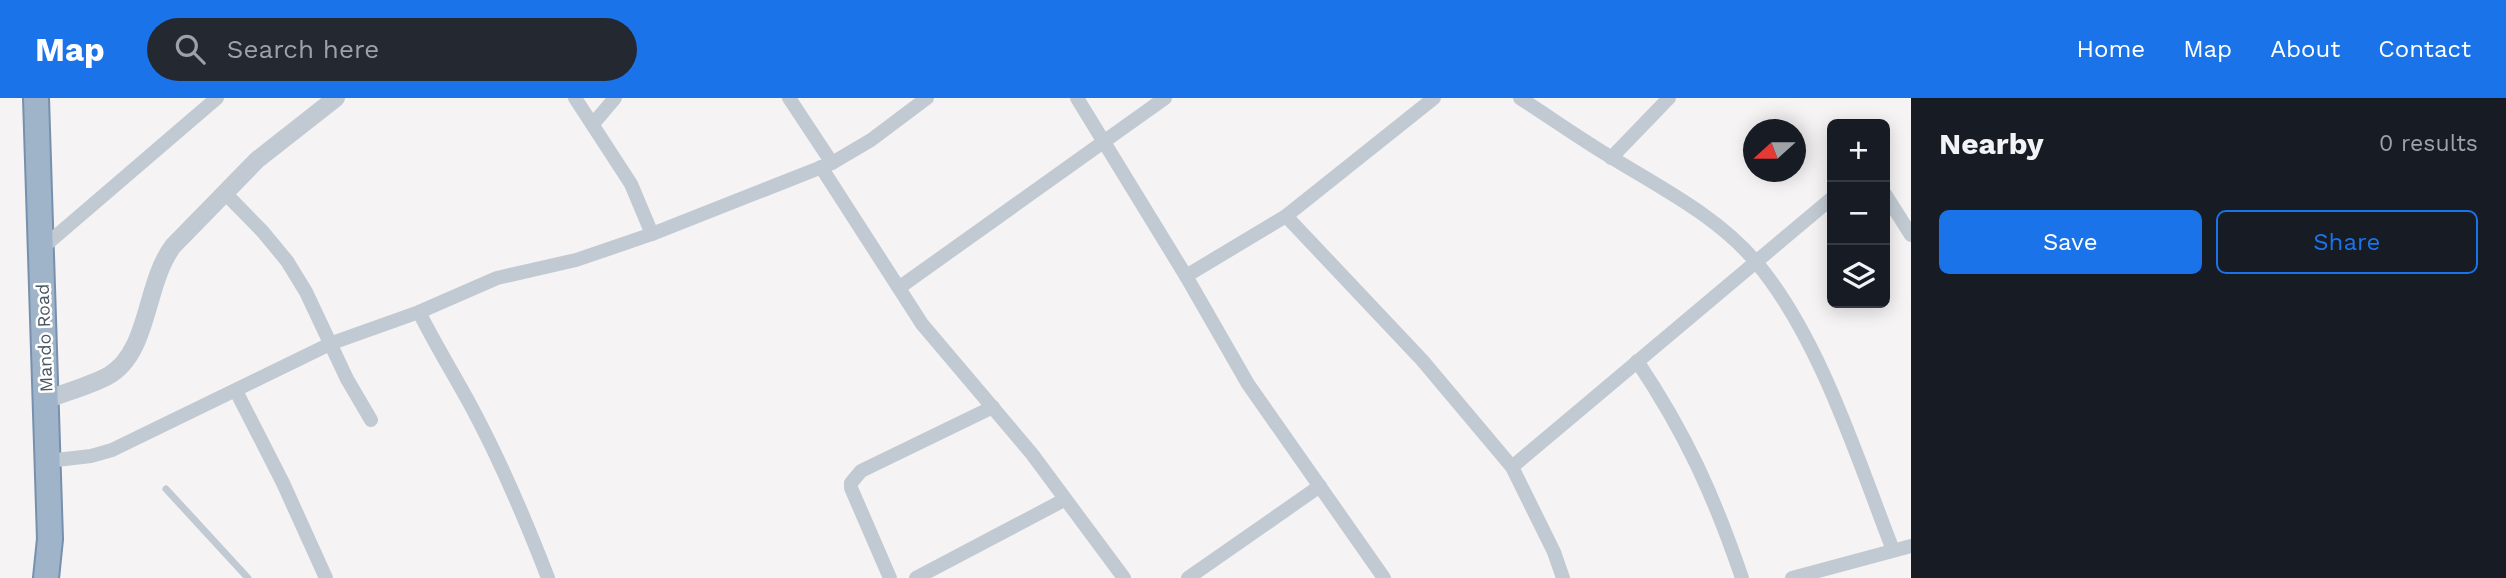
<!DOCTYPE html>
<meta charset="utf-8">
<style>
body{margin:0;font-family:"Work Sans",sans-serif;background:#242831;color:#f1f3f6}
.controls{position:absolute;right:21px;top:21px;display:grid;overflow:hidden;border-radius:10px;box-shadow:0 4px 18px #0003}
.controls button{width:63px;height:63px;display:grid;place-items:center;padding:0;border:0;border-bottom:2px solid #363941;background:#171b24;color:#f1f3f6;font:35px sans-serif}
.compass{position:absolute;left:1743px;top:21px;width:63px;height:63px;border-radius:50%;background:#171b24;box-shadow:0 4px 18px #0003;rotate:249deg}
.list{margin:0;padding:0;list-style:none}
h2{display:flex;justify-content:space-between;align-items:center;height:91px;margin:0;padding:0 28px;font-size:30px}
h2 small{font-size:23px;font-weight:400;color:#9ea1a6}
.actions{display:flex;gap:14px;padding:21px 28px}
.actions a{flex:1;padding:16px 0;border:2px solid #1a73e8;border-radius:10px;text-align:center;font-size:24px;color:#1a73e8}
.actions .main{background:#1a73e8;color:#fff}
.icon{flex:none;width:38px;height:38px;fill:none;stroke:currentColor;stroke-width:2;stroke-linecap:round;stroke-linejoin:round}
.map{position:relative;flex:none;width:1911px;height:480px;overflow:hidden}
header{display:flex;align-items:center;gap:42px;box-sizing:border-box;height:98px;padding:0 35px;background:#1a73e8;color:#fff}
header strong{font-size:33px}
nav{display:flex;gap:38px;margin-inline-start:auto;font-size:24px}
.search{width:490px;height:63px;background:#242831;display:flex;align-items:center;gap:18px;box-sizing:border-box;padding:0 24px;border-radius:38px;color:#9ea1a6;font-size:26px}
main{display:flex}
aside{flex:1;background:#171b24}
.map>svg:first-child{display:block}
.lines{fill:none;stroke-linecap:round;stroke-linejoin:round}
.trunk-casing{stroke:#7690ad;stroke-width:28}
.service{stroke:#c1cad2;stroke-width:7}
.minor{stroke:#c1cad2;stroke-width:14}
.tertiary{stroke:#c1cad2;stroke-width:18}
.trunk{stroke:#9fb4c9;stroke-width:24}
.labels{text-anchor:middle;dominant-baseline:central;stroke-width:5;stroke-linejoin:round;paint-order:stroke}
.street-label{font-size:18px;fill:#4a5661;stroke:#fff}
</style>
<header>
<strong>Map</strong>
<div class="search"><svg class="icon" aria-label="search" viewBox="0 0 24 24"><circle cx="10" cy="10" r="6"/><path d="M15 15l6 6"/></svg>Search here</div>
<nav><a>Home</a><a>Map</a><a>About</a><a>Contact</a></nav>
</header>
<main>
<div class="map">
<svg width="1911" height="480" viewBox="0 0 1911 480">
<rect width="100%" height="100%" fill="#f5f3f3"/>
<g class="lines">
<g class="trunk-casing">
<polyline id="trunk" points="36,0 50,441 46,480"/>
</g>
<polyline class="service" points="166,391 248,480"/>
<g class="minor">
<polyline points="575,0 631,86 652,136"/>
<polyline points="789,0 832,65"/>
<polyline points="1077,0 1186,178 1248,286 1384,480"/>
<path d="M1520 0C1551 20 1582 42 1614 61 1663 91 1718 119 1756 164 1820 240 1857 360 1893 452"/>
<polyline points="593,26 615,0"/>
<polyline points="1611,60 1669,0"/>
<polyline points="821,69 922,226 1032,356 1124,480"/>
<polyline points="226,96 263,134 287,163 306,194 347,281 371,322"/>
<polyline points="1885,96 1911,137"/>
<polyline points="1286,118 1422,262 1512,369 1554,454 1563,480"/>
<polyline points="41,151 217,0"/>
<polyline points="1186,178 1286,118 1434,0"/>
<polyline points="900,189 1165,0"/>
<path d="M419 214C435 246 454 277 471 308 500 362 526 423 548 480"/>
<path d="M1637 263C1686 336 1714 398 1742 480"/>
<polyline points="236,293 283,385 326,480"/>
<polyline points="48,363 91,358 112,352 332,245 419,214 497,180 576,162 652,136 832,65 871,42 927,0"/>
<polyline points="1512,369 1832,100"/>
<polyline points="890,480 851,390 851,385 861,373 993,309"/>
<polyline points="916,480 1064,402"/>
<polyline points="1188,480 1320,388"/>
<polyline points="1792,480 1911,448"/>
</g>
<path class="tertiary" d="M46 302C66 294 89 288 108 278 150 254 144 187 173 148L257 62 336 0"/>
<use href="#trunk" class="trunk"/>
</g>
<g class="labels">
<g class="street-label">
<text transform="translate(44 240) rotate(-92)">Mando Road</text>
</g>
</g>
</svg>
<div class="controls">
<button>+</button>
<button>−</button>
<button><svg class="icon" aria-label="layers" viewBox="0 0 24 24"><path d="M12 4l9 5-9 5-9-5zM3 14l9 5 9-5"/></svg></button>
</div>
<svg class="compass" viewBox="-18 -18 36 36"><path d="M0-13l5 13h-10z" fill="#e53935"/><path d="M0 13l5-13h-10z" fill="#9ea1a6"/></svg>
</div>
<aside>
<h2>Nearby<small>0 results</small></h2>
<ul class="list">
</ul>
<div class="actions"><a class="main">Save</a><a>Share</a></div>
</aside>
</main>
